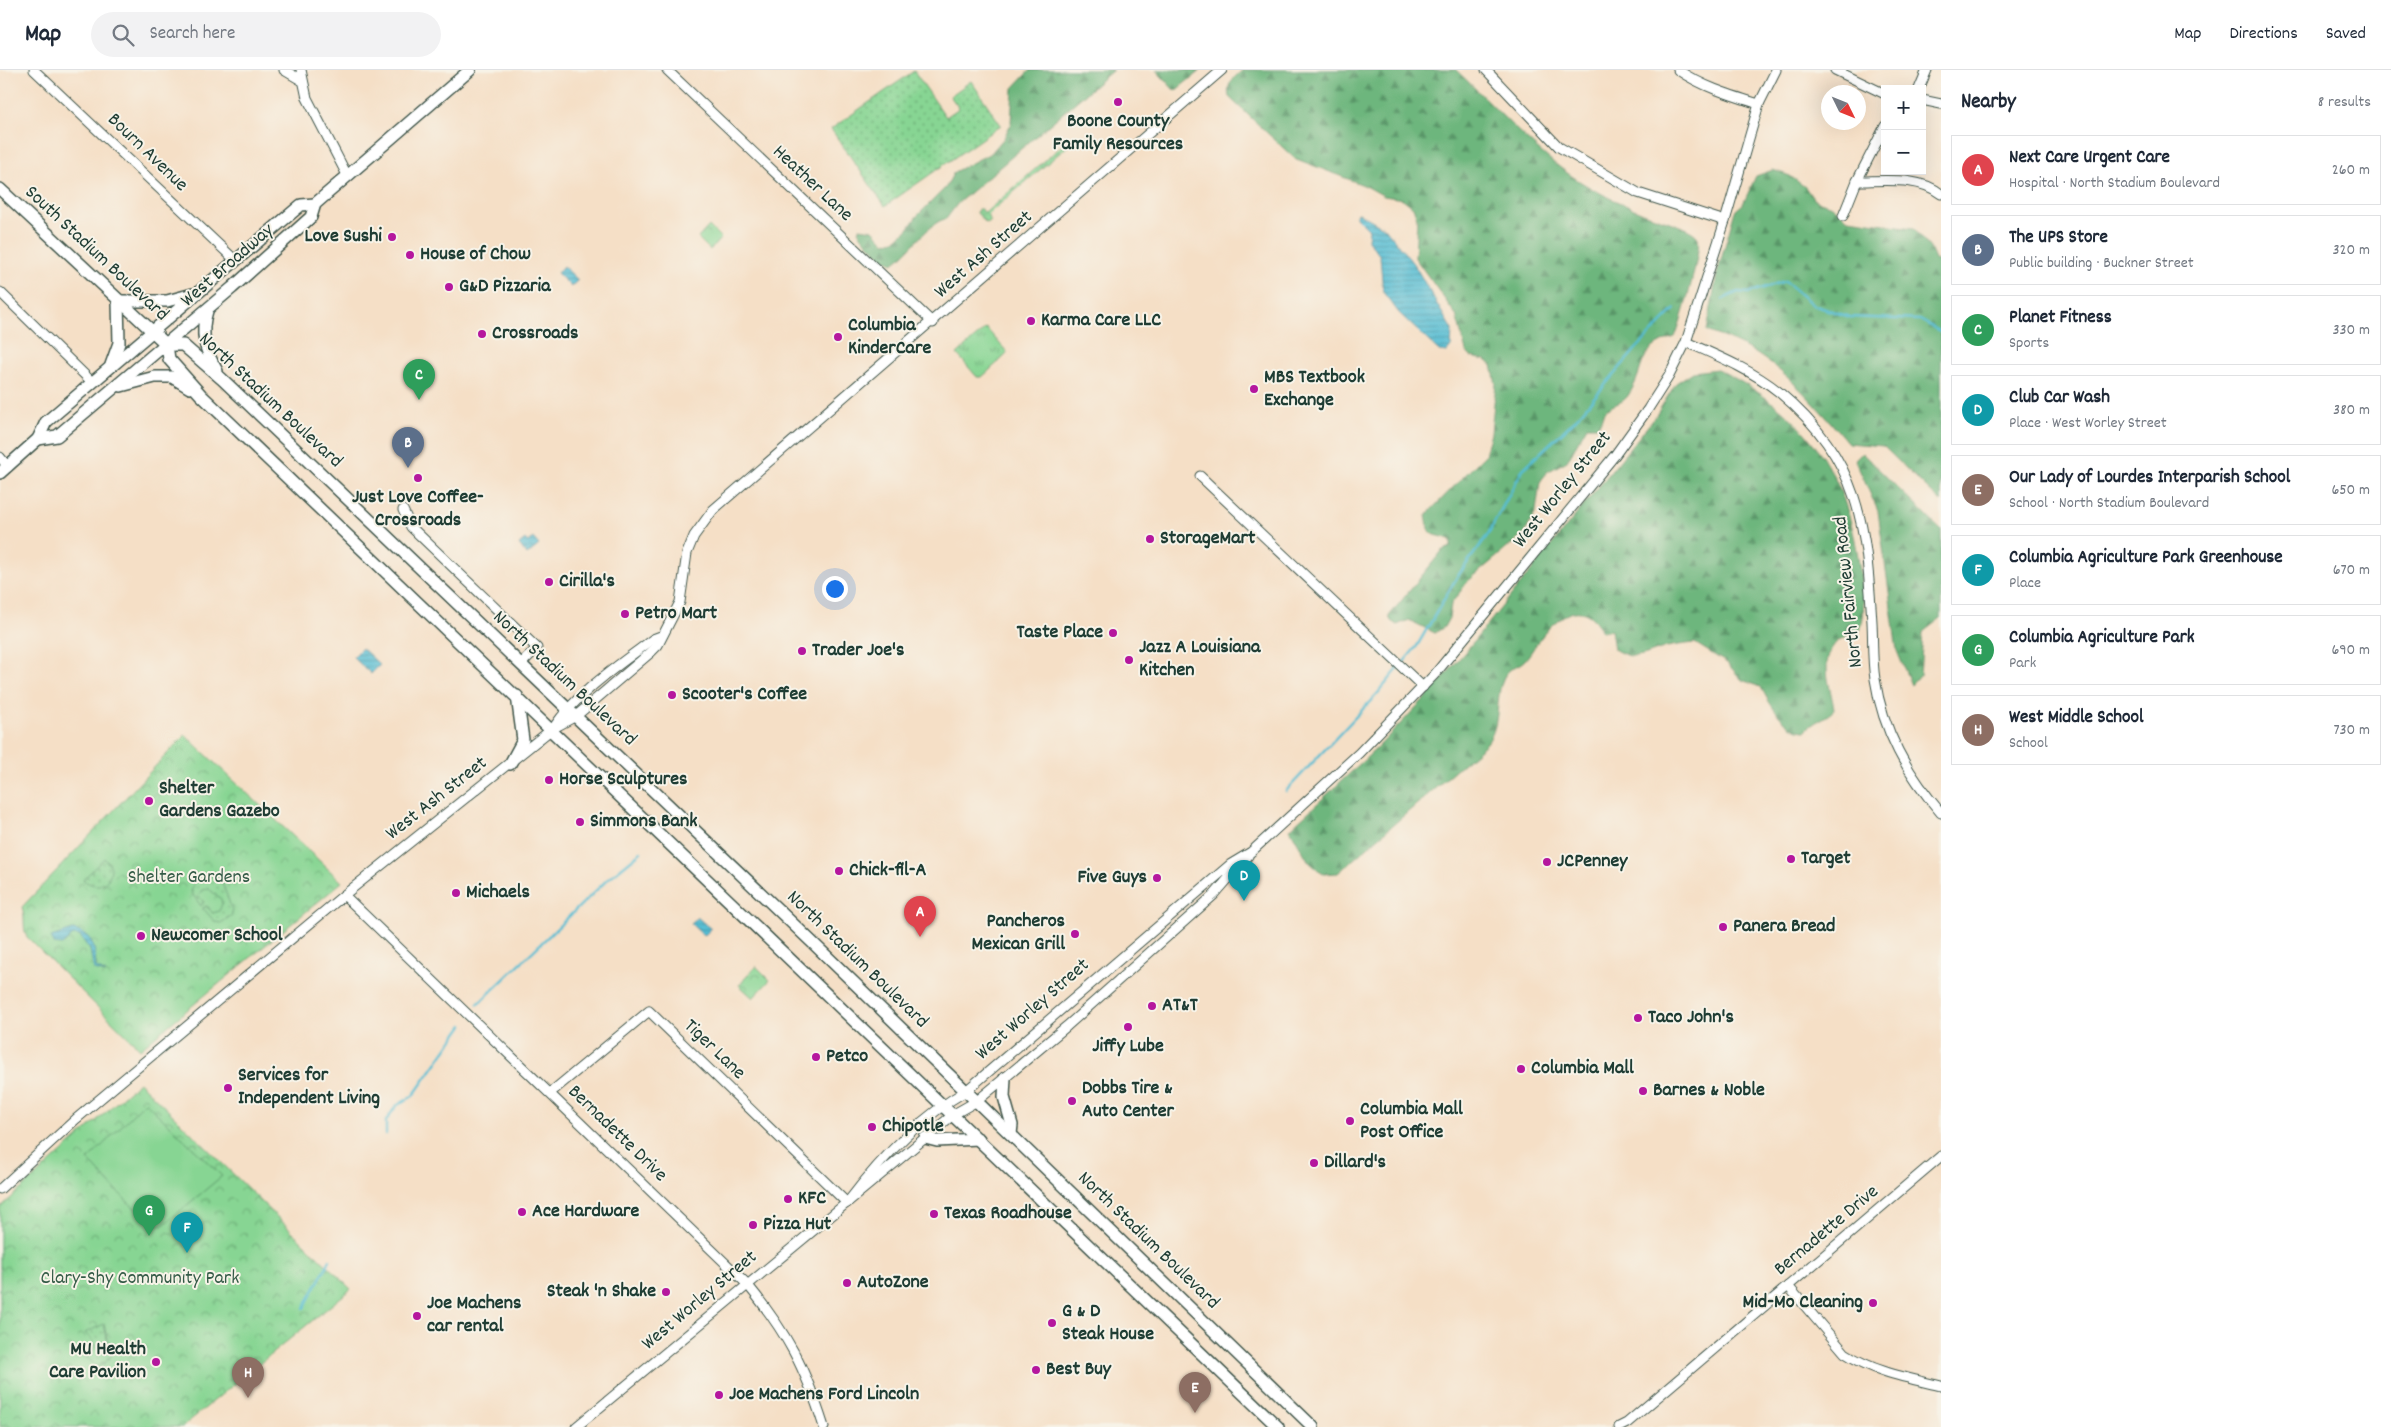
<!DOCTYPE html>
<meta charset="utf-8">
<style>
body{margin:0;font-family:Dekko,sans-serif;background:#f2f2f3;color:#1f2937}
.controls{position:absolute;right:15px;top:15px;display:grid;overflow:hidden;border-radius:0px;box-shadow:0 5px 20px #0002}
.controls button{width:45px;height:45px;display:grid;place-items:center;padding:0;border:0;border-bottom:1px solid #e0e1e3;background:#fff;color:#1f2937;font:25px sans-serif}
.compass{position:absolute;left:1821px;top:15px;width:45px;height:45px;border-radius:50%;background:#fff;box-shadow:0 5px 20px #0002;rotate:133deg}
.you{position:absolute;left:834px;top:518px;width:18px;height:18px;margin:-12px;border:4px solid #fff;border-radius:50%;background:#1a73e8;box-shadow:0 0 0 8px #1a73e833}
.badge{display:grid;place-items:center;width:32px;height:32px;border-radius:50%;background:#0f766e;color:#fff;font-size:16px;font-weight:700}
.pin{position:absolute;translate:-50% -41px;filter:drop-shadow(0 1px 2px #0008)}
.pin::after{content:'';position:absolute;top:26px;width:18px;height:15px;background:inherit;clip-path:polygon(0 0,100% 0,50% 100%)}
.list{margin:0;padding:0;list-style:none}
h2{display:flex;justify-content:space-between;align-items:center;height:65px;margin:0;padding:0 20px;font-size:21px}
h2 small{font-size:16px;font-weight:400;color:#747a83}
.list li{display:grid;grid-template-columns:32px 1fr auto;gap:15px;align-items:center;box-sizing:border-box;height:70px;margin:0 10px 10px;padding:0 10px;border:1px solid #e0e1e3;border-radius:0px}
.list b{display:block;font-size:19px;white-space:nowrap}
.list p{margin:0;font-size:16px;white-space:nowrap;color:#747a83}
.list em{font-size:16px;font-style:normal;color:#747a83}
.icon{flex:none;width:28px;height:28px;fill:none;stroke:currentColor;stroke-width:2;stroke-linecap:round;stroke-linejoin:round}
.map{position:relative;flex:none;width:1941px;height:1357px;overflow:hidden}
header{display:flex;align-items:center;gap:30px;box-sizing:border-box;height:70px;padding:0 25px;background:#fff;border-bottom:1px solid #e0e1e3}
header strong{font-size:24px}
nav{display:flex;gap:28px;margin-inline-start:auto;font-size:18px}
.search{width:350px;height:45px;background:#f2f2f3;display:flex;align-items:center;gap:12px;box-sizing:border-box;padding:0 18px;border-radius:28px;color:#747a83;font-size:19px}
main{display:flex}
aside{flex:1;background:#fff}
.map>svg:first-child{display:block}
.grass{fill:url(#grass-tufts);stroke:#538964}
.forest{fill:url(#forest-firs);stroke:#467a58}
.park{fill:url(#park-crowns);stroke:#538964}
.garden{fill:url(#garden-dots);stroke:#538964}
.pitch{fill:#87d593;stroke:#538964}
.water{fill:url(#water-rules);stroke:#3a7d84}
.lines{fill:none;stroke-linecap:round;stroke-linejoin:round}
.stream{stroke:#56bdd3;stroke-width:2.5}
.minor-casing{stroke:#3f554a;stroke-width:11}
.major-casing{stroke:#3f554a;stroke-width:14}
.minor{stroke:#fff;stroke-width:9}
.major{stroke:#fff;stroke-width:11}
.poi-dot{fill:#b5179e;stroke:#f7f3e8;stroke-width:2}
.labels{text-anchor:middle;dominant-baseline:central;stroke-width:4;stroke-linejoin:round;paint-order:stroke}
.poi-label{font-size:20px;font-weight:bold;fill:#1f3d34;stroke:#f7f3e8;text-anchor:start}
.street-label{font-size:20px;fill:#1f3d34;stroke:#f7f3e8}
.park-label{font-size:20px;fill:#345b47;stroke:#f7f3e8}
</style>
<header>
<strong>Map</strong>
<div class="search"><svg class="icon" aria-label="search" viewBox="0 0 24 24"><circle cx="10" cy="10" r="6"/><path d="M15 15l6 6"/></svg>Search here</div>
<nav><a>Map</a><a>Directions</a><a>Saved</a></nav>
</header>
<main>
<div class="map">
<svg width="1941" height="1357" viewBox="0 0 1941 1357">
<defs>
<pattern id="grass-tufts" width="24" height="20" patternUnits="userSpaceOnUse" patternTransform="scale(1.25)"><rect width="24" height="20" fill="#87d593"/><path d="M3 7l-1-3M5 7V3M7 7l1-3M15 17l-1-3M17 17v-4M19 17l1-3" fill="none" stroke="#6eae79"/></pattern>
<pattern id="forest-firs" width="22" height="20" patternUnits="userSpaceOnUse" patternTransform="scale(1.25)"><rect width="22" height="20" fill="#6db67d"/><path d="M5 1l3.5 6h-7zM16 11l3.5 6h-7z" fill="#599567"/></pattern>
<pattern id="park-crowns" width="20" height="18" patternUnits="userSpaceOnUse" patternTransform="scale(1.25)"><rect width="20" height="18" fill="#87d593"/><path d="M2 6a3 3 0 1 1 6 0M12 15a3 3 0 1 1 6 0" fill="none" stroke="#6eae79"/></pattern>
<pattern id="garden-dots" width="8" height="8" patternUnits="userSpaceOnUse" patternTransform="scale(1.25)"><rect width="8" height="8" fill="#87d593"/><path d="M2 2h.1M6 6h.1" fill="none" stroke="#6eae79" stroke-width="1.8" stroke-linecap="round"/></pattern>
<pattern id="water-rules" width="6" height="5" patternUnits="userSpaceOnUse" patternTransform="scale(1.25)"><rect width="6" height="5" fill="#56bdd3"/><path d="M0 2.5h6" fill="none" stroke="#479bac"/></pattern>
</defs>
<rect width="100%" height="100%" fill="#f7f3e8"/>
<filter id="ink" filterUnits="userSpaceOnUse"><feTurbulence type="fractalNoise" baseFrequency=".02" numOctaves="2"/><feDisplacementMap in="SourceGraphic" scale="10" xChannelSelector="R" yChannelSelector="G"/><feConvolveMatrix kernelMatrix="1 2 1 2 8 2 1 2 1" color-interpolation-filters="sRGB"/></filter>
<filter id="wash" filterUnits="userSpaceOnUse"><feTurbulence type="fractalNoise" baseFrequency=".0096" numOctaves="4" result="noise"/><feDisplacementMap in="SourceGraphic" scale="20" xChannelSelector="R" yChannelSelector="G"/><feGaussianBlur stdDeviation="1.12" result="paint"/><feColorMatrix in="noise" values="0 0 0 0 0 0 0 0 0 0 0 0 0 0 0 0 0 1.4 0 .05"/><feComposite in="paint" operator="in"/></filter>
<g filter="url(#wash)">
<rect width="100%" height="100%" fill="#f5dfc6"/>
<g class="grass">
<polygon points="1067,71 1070,74 987,145 991,151 986,153 977,143 978,139 981,139 985,143"/>
<polygon points="986,258 1007,282 1006,285 982,307 977,307 957,284"/>
</g>
<g class="forest">
<path d="M1030 0H1113L958 133 946 149C931 150 908 184 893 193 881 190 866 172 858 161L860 158 873 160 885 173 897 169 908 159 917 146 946 117 954 102 991 83 1004 68 1011 53 1013 18Z"/>
<polygon points="1156,0 1201,0 1175,21"/>
<path d="M1243 0H1456C1493 35 1529 76 1570 105 1592 120 1617 132 1641 142 1652 147 1695 158 1698 168 1702 180 1681 253 1675 267 1633 280 1648 298 1627 327 1622 333 1614 334 1607 339 1603 343 1601 351 1598 356H1587L1567 391 1547 402 1540 412 1536 441 1525 463 1468 511 1451 534 1449 548 1444 557 1435 563 1409 550 1397 555 1391 551 1389 546 1442 481 1451 477V470C1434 462 1430 471 1426 445L1485 385 1491 363 1496 314 1492 295 1486 290 1471 287 1466 281 1456 245 1415 188 1417 148 1413 137 1403 129 1384 126 1366 116 1294 88 1229 27C1226 14 1233 8 1243 0Z"/>
<path d="M1773 100 1790 106 1805 117 1814 130 1832 136 1848 149 1913 158 1930 178 1935 190 1941 192V432L1883 376 1848 373C1818 337 1785 298 1743 276 1732 270 1719 266 1707 261L1717 204 1735 141 1743 134 1756 106Z"/>
<path d="M1717 299C1803 341 1846 398 1859 494 1862 516 1867 540 1860 561 1853 564 1843 567 1838 571 1817 589 1832 619 1834 640 1825 649 1814 651 1805 661 1785 661 1769 633 1761 617L1742 610 1727 593 1695 573C1686 574 1676 575 1667 577 1645 583 1636 593 1614 579L1611 560 1602 562C1586 529 1562 541 1543 565 1536 573 1532 582 1525 590 1518 597 1509 597 1504 607 1494 628 1502 653 1487 673L1338 803 1323 804 1309 792 1290 759 1378 677 1430 623 1471 575 1655 347 1676 313 1693 302Z"/>
<polygon points="1862,383 1941,460 1941,548 1923,562 1920,605 1911,615 1897,581 1878,441 1855,390"/>
</g>
<g class="park">
<polygon points="709,156 721,168 710,180 698,168"/>
<path d="M185 665 342 812 140 979 27 867C22 858 26 848 22 837Z"/>
<polygon points="756,896 770,910 753,928 739,915"/>
<polygon points="139,1012 351,1219 182,1357 0,1357 0,1138"/>
</g>
<g class="garden">
<polygon points="914,1 946,47 959,38 950,26 971,11 1001,55 885,136 831,59"/>
<path d="M104 788 111 797C111 815 98 820 83 810Z"/>
<polygon points="212,806 217,806 221,809 232,840 232,845 221,853 215,852 203,838 206,836 213,843 219,841 222,834 221,829 209,819 202,820 198,826 204,832 201,836 191,822 195,812"/>
<polygon points="104,1254 107,1269 115,1281 106,1292 97,1297 86,1287 97,1275 85,1263"/>
</g>
<path class="pitch" d="M145 1032 222 1106 162 1156C146 1155 101 1104 88 1090Z"/>
<g class="water">
<polygon points="1359,143 1385,158 1415,196 1452,260 1451,277 1447,282 1439,281 1399,243 1383,222 1380,186 1368,170 1369,160 1356,147 1356,144"/>
<polygon points="563,196 578,210 571,217 557,203"/>
<polygon points="533,468 539,475 527,485 519,474 525,469 528,472"/>
<polygon points="362,578 380,595 371,604 353,587"/>
<polygon points="697,847 711,859 704,866 691,854"/>
<path d="M73 860C96 865 95 880 96 898L106 903 94 900 90 880 80 866 73 865 62 875 54 874 51 867Z"/>
</g>
<g class="lines">
<g class="stream">
<polyline points="1723,229 1738,222 1748,223 1785,211 1813,235 1850,247 1920,250 1941,262"/>
<polyline points="1286,721 1378,623 1417,576 1457,507 1487,466 1523,399 1573,352 1636,279 1675,239"/>
<polyline points="478,934 609,808 641,782"/>
<polyline points="386,1064 386,1051 396,1036 413,1026 463,955"/>
<polyline points="304,1238 330,1190"/>
</g>
</g>
</g>
<g filter="url(#ink)">
<g class="lines">
<g class="minor-casing">
<g id="minor">
<polyline points="34,0 236,191"/>
<polyline points="284,0 301,10"/>
<polyline points="301,0 307,28 347,105"/>
<polyline points="667,0 933,253"/>
<polyline points="1486,0 1559,77 1638,123 1725,151"/>
<path d="M1678 0C1703 17 1730 25 1759 34"/>
<polyline points="1835,0 1885,24"/>
<polyline points="1919,19 1927,0"/>
<polyline points="1922,30 1941,34"/>
<path d="M1857 111C1884 111 1919 106 1941 124"/>
<polyline points="1843,146 1857,111 1885,56"/>
<polyline points="0,222 92,312"/>
<path d="M1686 272C1718 286 1752 300 1779 322 1860 390 1866 454 1872 552 1873 571 1872 591 1875 609 1883 662 1907 703 1941 743"/>
<polyline points="0,387 8,397"/>
<polyline points="1200,406 1423,617"/>
<polyline points="403,440 411,457 537,578 521,594"/>
<path d="M554 657C579 621 618 596 653 569L661 566"/>
<path d="M344 825 747 1214C787 1263 805 1297 824 1357"/>
<polyline points="550,1023 649,941 847,1133"/>
<polyline points="0,1119 76,1049 344,825 552,659 576,646 650,583 658,575 680,532 687,483 694,466 713,440 1222,0"/>
<path d="M847 1133C879 1091 920 1047 966 1021L1231 794 1251 782 1359 683 1435 604 1615 385 1648 339 1669 306 1686 272 1725 151 1759 34 1776 0"/>
<path d="M1788 1216 1845 1283C1874 1302 1908 1308 1941 1316"/>
<polyline points="576,1357 954,1044 977,1031 1067,956 1214,825 1248,786"/>
<polyline points="1619,1357 1627,1353 1941,1086"/>
</g>
</g>
<g class="major-casing">
<g id="major">
<polyline points="0,119 167,275"/>
<polyline points="118,231 167,231 193,224"/>
<path d="M207 241C200 263 205 281 217 301"/>
<polyline points="167,275 183,275 222,309 815,875 1313,1357"/>
<polyline points="167,275 169,289 201,325 1278,1357"/>
<polyline points="111,295 119,273 118,231"/>
<polyline points="121,316 155,307 172,307 190,318"/>
<polyline points="38,369 57,366 232,218 311,147 315,134 470,0"/>
<polyline points="0,403 38,369 46,352 301,135 315,134"/>
<polyline points="510,694 523,670 517,626"/>
<polyline points="1005,1008 1004,1027 1012,1055 1011,1064"/>
<polyline points="925,1068 937,1071 979,1069"/>
</g>
</g>
<use href="#minor" class="minor"/>
<use href="#major" class="major"/>
</g>
</g>
<g class="poi-dot">
<circle cx="1118" cy="32" r="5"/>
<circle cx="392" cy="167" r="5"/>
<circle cx="410" cy="185" r="5"/>
<circle cx="449" cy="217" r="5"/>
<circle cx="1031" cy="251" r="5"/>
<circle cx="482" cy="264" r="5"/>
<circle cx="838" cy="267" r="5"/>
<circle cx="1254" cy="319" r="5"/>
<circle cx="418" cy="408" r="5"/>
<circle cx="1150" cy="469" r="5"/>
<circle cx="549" cy="512" r="5"/>
<circle cx="625" cy="544" r="5"/>
<circle cx="1113" cy="563" r="5"/>
<circle cx="802" cy="581" r="5"/>
<circle cx="1129" cy="590" r="5"/>
<circle cx="672" cy="625" r="5"/>
<circle cx="549" cy="710" r="5"/>
<circle cx="149" cy="731" r="5"/>
<circle cx="580" cy="752" r="5"/>
<circle cx="1791" cy="789" r="5"/>
<circle cx="1547" cy="792" r="5"/>
<circle cx="839" cy="801" r="5"/>
<circle cx="1157" cy="808" r="5"/>
<circle cx="456" cy="823" r="5"/>
<circle cx="1723" cy="857" r="5"/>
<circle cx="1075" cy="864" r="5"/>
<circle cx="141" cy="866" r="5"/>
<circle cx="1152" cy="936" r="5"/>
<circle cx="1638" cy="948" r="5"/>
<circle cx="1128" cy="957" r="5"/>
<circle cx="816" cy="987" r="5"/>
<circle cx="1521" cy="999" r="5"/>
<circle cx="228" cy="1018" r="5"/>
<circle cx="1643" cy="1021" r="5"/>
<circle cx="1072" cy="1031" r="5"/>
<circle cx="1350" cy="1051" r="5"/>
<circle cx="872" cy="1057" r="5"/>
<circle cx="1314" cy="1093" r="5"/>
<circle cx="788" cy="1129" r="5"/>
<circle cx="522" cy="1142" r="5"/>
<circle cx="934" cy="1144" r="5"/>
<circle cx="753" cy="1155" r="5"/>
<circle cx="847" cy="1213" r="5"/>
<circle cx="666" cy="1222" r="5"/>
<circle cx="1873" cy="1233" r="5"/>
<circle cx="417" cy="1246" r="5"/>
<circle cx="1052" cy="1253" r="5"/>
<circle cx="156" cy="1292" r="5"/>
<circle cx="1036" cy="1300" r="5"/>
<circle cx="719" cy="1325" r="5"/>
</g>
<g class="labels">
<g class="poi-label">
<text x="1118" y="52" text-anchor="middle">Boone County<tspan x="1118" dy="23">Family Resources</tspan></text>
<text x="382" y="167" text-anchor="end">Love Sushi</text>
<text x="420" y="185">House of Chow</text>
<text x="459" y="217">G&amp;D Pizzaria</text>
<text x="1041" y="251">Karma Care LLC</text>
<text x="848" y="256">Columbia<tspan x="848" dy="23">KinderCare</tspan></text>
<text x="492" y="264">Crossroads</text>
<text x="1264" y="308">MBS Textbook<tspan x="1264" dy="23">Exchange</tspan></text>
<text x="418" y="428" text-anchor="middle">Just Love Coffee-<tspan x="418" dy="23">Crossroads</tspan></text>
<text x="1160" y="469">StorageMart</text>
<text x="559" y="512">Cirilla's</text>
<text x="635" y="544">Petro Mart</text>
<text x="1103" y="563" text-anchor="end">Taste Place</text>
<text x="1139" y="578">Jazz A Louisiana<tspan x="1139" dy="23">Kitchen</tspan></text>
<text x="812" y="581">Trader Joe's</text>
<text x="682" y="625">Scooter's Coffee</text>
<text x="559" y="710">Horse Sculptures</text>
<text x="159" y="719">Shelter<tspan x="159" dy="23">Gardens Gazebo</tspan></text>
<text x="590" y="752">Simmons Bank</text>
<text x="1801" y="789">Target</text>
<text x="1557" y="792">JCPenney</text>
<text x="849" y="801">Chick-fil-A</text>
<text x="1147" y="808" text-anchor="end">Five Guys</text>
<text x="466" y="823">Michaels</text>
<text x="1065" y="852" text-anchor="end">Pancheros<tspan x="1065" dy="23">Mexican Grill</tspan></text>
<text x="1733" y="857">Panera Bread</text>
<text x="151" y="866">Newcomer School</text>
<text x="1162" y="936">AT&amp;T</text>
<text x="1648" y="948">Taco John's</text>
<text x="1128" y="977" text-anchor="middle">Jiffy Lube</text>
<text x="826" y="987">Petco</text>
<text x="1531" y="999">Columbia Mall</text>
<text x="238" y="1006">Services for<tspan x="238" dy="23">Independent Living</tspan></text>
<text x="1082" y="1019">Dobbs Tire &amp;<tspan x="1082" dy="23">Auto Center</tspan></text>
<text x="1653" y="1021">Barnes &amp; Noble</text>
<text x="1360" y="1040">Columbia Mall<tspan x="1360" dy="23">Post Office</tspan></text>
<text x="882" y="1057">Chipotle</text>
<text x="1324" y="1093">Dillard's</text>
<text x="798" y="1129">KFC</text>
<text x="532" y="1142">Ace Hardware</text>
<text x="944" y="1144">Texas Roadhouse</text>
<text x="763" y="1155">Pizza Hut</text>
<text x="857" y="1213">AutoZone</text>
<text x="656" y="1222" text-anchor="end">Steak 'n Shake</text>
<text x="1863" y="1233" text-anchor="end">Mid-Mo Cleaning</text>
<text x="427" y="1234">Joe Machens<tspan x="427" dy="23">car rental</tspan></text>
<text x="1062" y="1242">G &amp; D<tspan x="1062" dy="23">Steak House</tspan></text>
<text x="146" y="1280" text-anchor="end">MU Health<tspan x="146" dy="23">Care Pavilion</tspan></text>
<text x="1046" y="1300">Best Buy</text>
<text x="729" y="1325">Joe Machens Ford Lincoln</text>
</g>
<g class="street-label">
<text transform="translate(147 83) rotate(44)">Bourn Avenue</text>
<text transform="translate(812 114) rotate(43)">Heather Lane</text>
<text transform="translate(96 184) rotate(43)">South Stadium Boulevard</text>
<text transform="translate(984 185) rotate(-41)">West Ash Street</text>
<text transform="translate(228 196) rotate(-41)">West Broadway</text>
<text transform="translate(270 331) rotate(43)">North Stadium Boulevard</text>
<text transform="translate(1563 420) rotate(-51)">West Worley Street</text>
<text transform="translate(1849 522) rotate(-96)">North Fairview Road</text>
<text transform="translate(564 609) rotate(43)">North Stadium Boulevard</text>
<text transform="translate(437 729) rotate(-38)">West Ash Street</text>
<text transform="translate(857 890) rotate(44)">North Stadium Boulevard</text>
<text transform="translate(1033 940) rotate(-41)">West Worley Street</text>
<text transform="translate(714 980) rotate(44)">Tiger Lane</text>
<text transform="translate(617 1064) rotate(44)">Bernadette Drive</text>
<text transform="translate(1827 1161) rotate(-40)">Bernadette Drive</text>
<text transform="translate(1148 1171) rotate(44)">North Stadium Boulevard</text>
<text transform="translate(700 1231) rotate(-40)">West Worley Street</text>
</g>
<g class="park-label">
<text x="189" y="808">Shelter Gardens</text>
<text x="140" y="1209">Clary-Shy Community Park</text>
</g>
</g>
</svg>
<div class="controls">
<button>+</button>
<button>−</button>
</div>
<svg class="compass" viewBox="-18 -18 36 36"><path d="M0-13l5 13h-10z" fill="#e53935"/><path d="M0 13l5-13h-10z" fill="#747a83"/></svg>
<div class="you"></div>
<div class="pin badge" style="left:920px;top:867px;background:#e0444e">A</div>
<div class="pin badge" style="left:408px;top:398px;background:#5c6f8a">B</div>
<div class="pin badge" style="left:419px;top:330px;background:#2e9e5b">C</div>
<div class="pin badge" style="left:1244px;top:831px;background:#0f9aa8">D</div>
<div class="pin badge" style="left:1195px;top:1343px;background:#8d6e63">E</div>
<div class="pin badge" style="left:187px;top:1183px;background:#0f9aa8">F</div>
<div class="pin badge" style="left:149px;top:1166px;background:#2e9e5b">G</div>
<div class="pin badge" style="left:248px;top:1328px;background:#8d6e63">H</div>
</div>
<aside>
<h2>Nearby<small>8 results</small></h2>
<ul class="list">
<li><span class="badge" style="background:#e0444e">A</span><div><b>Next Care Urgent Care</b><p>Hospital · North Stadium Boulevard</p></div><em>260 m</em></li>
<li><span class="badge" style="background:#5c6f8a">B</span><div><b>The UPS Store</b><p>Public building · Buckner Street</p></div><em>320 m</em></li>
<li><span class="badge" style="background:#2e9e5b">C</span><div><b>Planet Fitness</b><p>Sports</p></div><em>330 m</em></li>
<li><span class="badge" style="background:#0f9aa8">D</span><div><b>Club Car Wash</b><p>Place · West Worley Street</p></div><em>380 m</em></li>
<li><span class="badge" style="background:#8d6e63">E</span><div><b>Our Lady of Lourdes Interparish School</b><p>School · North Stadium Boulevard</p></div><em>650 m</em></li>
<li><span class="badge" style="background:#0f9aa8">F</span><div><b>Columbia Agriculture Park Greenhouse</b><p>Place</p></div><em>670 m</em></li>
<li><span class="badge" style="background:#2e9e5b">G</span><div><b>Columbia Agriculture Park</b><p>Park</p></div><em>690 m</em></li>
<li><span class="badge" style="background:#8d6e63">H</span><div><b>West Middle School</b><p>School</p></div><em>730 m</em></li>
</ul>
</aside>
</main>
